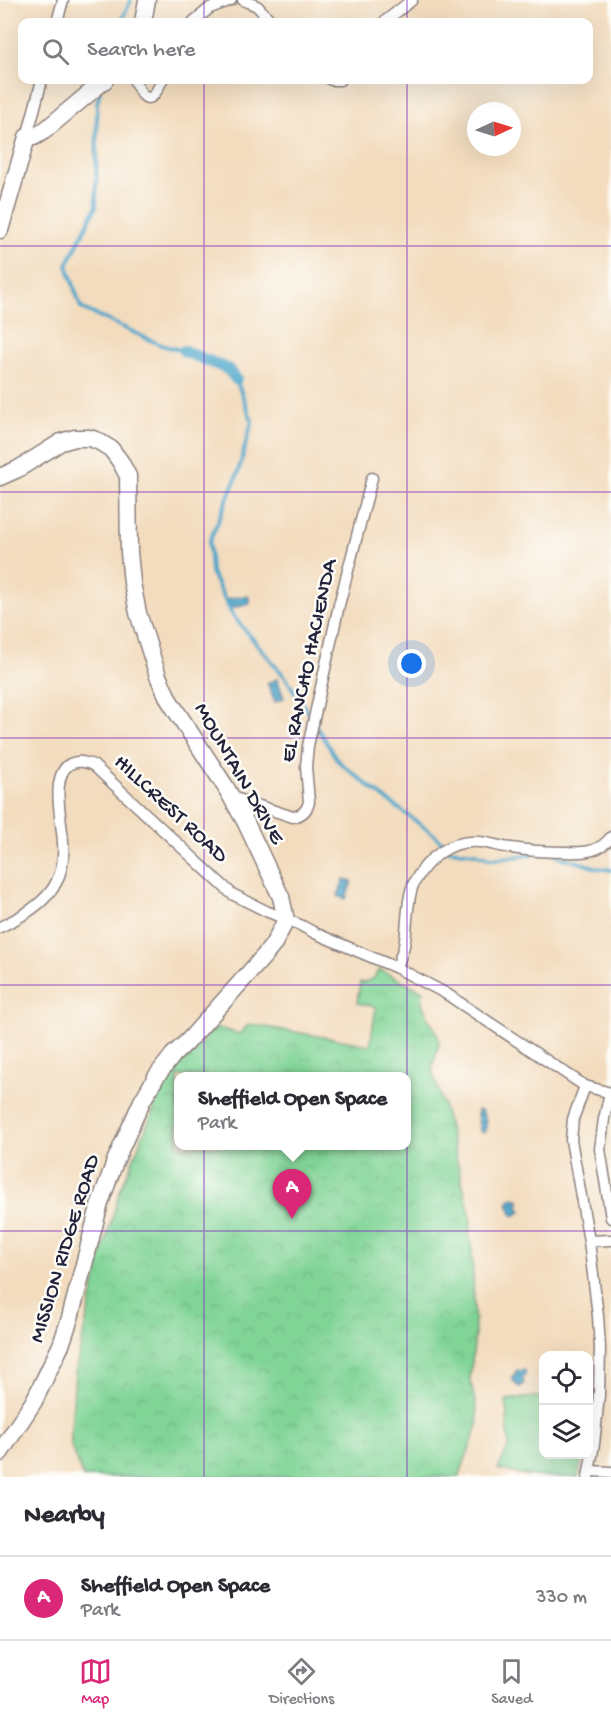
<!DOCTYPE html>
<style>
body{margin:0;font-family:"Gochi Hand",sans-serif;background:#f7f7f7;color:#2b2b33}
.controls{position:absolute;right:18px;bottom:18px;display:grid;overflow:hidden;border-radius:12px;box-shadow:0 6px 24px #0002}
.controls button{width:54px;height:54px;display:grid;place-items:center;padding:0;border:0;border-bottom:2px solid #e1e1e2;background:#fff;color:#2b2b33;font:30px sans-serif}
.compass{position:absolute;left:467px;top:102px;width:54px;height:54px;border-radius:50%;background:#fff;box-shadow:0 6px 24px #0002;rotate:86deg}
.you{position:absolute;left:412px;top:664px;width:21px;height:21px;margin:-15px;border:4px solid #fff;border-radius:50%;background:#1a73e8;box-shadow:0 0 0 9px #1a73e833}
.badge{display:grid;place-items:center;width:39px;height:39px;border-radius:50%;background:#db2777;color:#fff;font-size:20px;font-weight:700}
.pin{position:absolute;translate:-50% -50px;filter:drop-shadow(0 2px 3px #0008)}
.pin::after{content:'';position:absolute;top:32px;width:21px;height:18px;background:inherit;clip-path:polygon(0 0,100% 0,50% 100%)}
.popup{position:absolute;left:174px;top:1072px;width:237px;height:78px;box-sizing:border-box;display:grid;place-content:center;border-radius:12px;background:#fff;filter:drop-shadow(0 2px 4px #0005);font-size:20px;white-space:nowrap;color:#7c7c81}
.popup b{font-size:22px;color:#2b2b33}
.popup::after{content:'';position:absolute;left:50%;top:100%;margin-left:-12px;border:12px solid transparent;border-top-color:#fff}
.list{margin:0;padding:0;list-style:none}
h2{display:flex;justify-content:space-between;align-items:center;height:78px;margin:0;padding:0 24px;font-size:26px}
h2 small{font-size:20px;font-weight:400;color:#7c7c81}
.list li{display:grid;grid-template-columns:39px 1fr auto;gap:18px;align-items:center;box-sizing:border-box;height:84px;padding:0 24px;border-top:2px solid #e1e1e2}
.list b{display:block;font-size:22px;white-space:nowrap}
.list p{margin:0;font-size:20px;white-space:nowrap;color:#7c7c81}
.list em{font-size:20px;font-style:normal;color:#7c7c81}
.icon{flex:none;width:33px;height:33px;fill:none;stroke:currentColor;stroke-width:2;stroke-linecap:round;stroke-linejoin:round}
.map{position:relative;flex:none;width:611px;height:1477px;overflow:hidden}
.search{position:absolute;background:#fff;box-shadow:0 6px 24px #0002;left:18px;right:18px;top:18px;height:66px;display:flex;align-items:center;gap:15px;box-sizing:border-box;padding:0 21px;border-radius:12px;color:#7c7c81;font-size:22px}
.sheet{height:162px;background:#fff}
nav{display:flex;justify-content:space-around;align-items:center;box-sizing:border-box;height:84px;border-top:2px solid #e1e1e2;background:#fff;font-size:16px;color:#7c7c81}
nav a{display:grid;justify-items:center;gap:3px}
nav .on{color:#db2777}
.map>svg:first-child{display:block}
.green{fill:#80d496;stroke:#517b68;stroke-width:1.5}
.park{fill:url(#park-crowns);stroke:#517b68;stroke-width:1.5;fill-rule:evenodd}
.water{fill:url(#water-rules);stroke:#376482;stroke-width:1.5}
.lines{fill:none;stroke-linecap:round;stroke-linejoin:round}
.stream{stroke:#4ca6ca;stroke-width:4}
.canal{stroke:#4ca6ca;stroke-width:12}
.minor-casing{stroke:#8a7f7c;stroke-width:13}
.secondary-casing{stroke:#8a7f7c;stroke-width:19}
.minor{stroke:#fff;stroke-width:10}
.secondary{stroke:#fff;stroke-width:16}
.grid{fill:none;stroke:#7b2cbf;stroke-width:1.5;stroke-opacity:0.55}
.labels{text-anchor:middle;dominant-baseline:central;stroke-width:5;stroke-linejoin:round;paint-order:stroke}
.street-label{font-size:22px;fill:#22223b;stroke:#fdfcf7}
</style>
<div class="map">
<svg width="611" height="1477" viewBox="0 0 611 1477">
<defs>
<pattern id="park-crowns" width="20" height="18" patternUnits="userSpaceOnUse" patternTransform="scale(1.5)"><rect width="20" height="18" fill="#80d496"/><path d="M2 6a3 3 0 1 1 6 0M12 15a3 3 0 1 1 6 0" fill="none" stroke="#6eb682"/></pattern>
<pattern id="water-rules" width="6" height="5" patternUnits="userSpaceOnUse" patternTransform="scale(1.5)"><rect width="6" height="5" fill="#4ca6ca"/><path d="M0 2.5h6" fill="none" stroke="#3f87a5"/></pattern>
</defs>
<rect width="100%" height="100%" fill="#fdfcf7"/>
<filter id="ink" filterUnits="userSpaceOnUse"><feTurbulence type="fractalNoise" baseFrequency=".0167" numOctaves="2"/><feDisplacementMap in="SourceGraphic" scale="12" xChannelSelector="R" yChannelSelector="G"/><feConvolveMatrix kernelMatrix="1 2 1 2 8 2 1 2 1" color-interpolation-filters="sRGB"/></filter>
<filter id="wash" filterUnits="userSpaceOnUse"><feTurbulence type="fractalNoise" baseFrequency=".008" numOctaves="4" result="noise"/><feDisplacementMap in="SourceGraphic" scale="24" xChannelSelector="R" yChannelSelector="G"/><feGaussianBlur stdDeviation="1.35" result="paint"/><feColorMatrix in="noise" values="0 0 0 0 0 0 0 0 0 0 0 0 0 0 0 0 0 1.4 0 .05"/><feComposite in="paint" operator="in"/></filter>
<g filter="url(#wash)">
<rect width="100%" height="100%" fill="#f3dcbe"/>
<path class="green" d="M543 1396 544 1454 583 1455 578 1477C548 1477 527 1477 498 1469L509 1446 506 1400Z"/>
<path class="park" d="M380 970 423 991 422 1003 428 1018 437 1033 439 1044 432 1068 435 1080 443 1103 470 1214 471 1224 469 1233 472 1248 475 1335 470 1379 476 1405 478 1425 459 1477H83L71 1446V1432L75 1372 100 1260 120 1191 165 1082 216 1027 239 1034 249 1024 370 1045 376 1007 357 1003 360 982 364 983 374 978 377 972ZM178 1076H406V1146H178Z"/>
<g class="water">
<polygon points="248,595 250,604 229,609 227,599"/>
<polygon points="277,679 284,698 275,702 267,683"/>
<polygon points="344,879 352,881 346,899 338,896"/>
<polygon points="478,1110 482,1111 486,1120 486,1130 484,1133 480,1131 477,1116"/>
<polygon points="512,1198 518,1199 520,1201 518,1205 521,1211 515,1216 512,1214 508,1203"/>
<polygon points="517,1370 521,1371 524,1370 526,1373 523,1378 524,1384 520,1387 516,1385 512,1378"/>
</g>
<g class="lines">
<g class="stream">
<polyline points="121,22 131,0"/>
<polyline points="100,91 97,103 96,207 67,265 81,308 161,345 184,351"/>
<polyline points="236,379 252,421 238,473 209,543 211,572 233,616 286,678 312,719"/>
<polyline points="316,726 338,761 375,791 436,836 448,850 475,853 492,859 532,855"/>
<polyline points="557,856 598,868 611,870"/>
</g>
<polyline class="canal" points="184,351 228,369 236,379"/>
</g>
</g>
<g filter="url(#ink)">
<g class="lines">
<g class="minor-casing">
<g id="minor">
<polyline points="243,0 257,6 272,22"/>
<polyline points="57,22 63,0"/>
<polyline points="193,22 210,8 231,0"/>
<polyline points="384,22 412,0"/>
<path d="M134 80C145 103 151 105 162 80"/>
<polyline points="331,80 340,80"/>
<polyline points="27,137 42,80"/>
<path d="M232 797 293 817C302 815 307 811 309 802L306 766 308 746 339 605 372 478"/>
<path d="M0 927C21 917 47 903 57 881 62 870 64 856 63 844 63 824 49 776 70 764 78 760 85 762 93 765L232 894 266 911 300 925 317 934 397 968 445 993 585 1086 611 1093"/>
<path d="M397 968C399 961 402 953 404 946 408 928 406 899 414 883 427 858 451 839 480 842 490 843 501 847 511 848 530 851 548 852 566 852 584 853 600 852 611 837"/>
<polyline points="585,1086 573,1119 571,1140 589,1241 598,1316 600,1348 599,1395 594,1444 588,1477"/>
<polyline points="610,1093 604,1119 600,1149 611,1218"/>
<polyline points="589,1241 611,1240"/>
<polyline points="590,1471 611,1472"/>
</g>
</g>
<g class="secondary-casing">
<g id="secondary">
<polyline points="143,22 147,0"/>
<polyline points="0,230 27,137 34,137 44,131 105,80"/>
<polyline points="0,477 18,469 61,442 75,438 90,438 98,441 111,449 120,461 128,476 129,552 132,583 138,613 158,676 169,700 225,786 245,821 281,897 286,920 273,945 265,955 188,1041 173,1055 156,1077 142,1101 116,1159 100,1203 70,1318 61,1345 34,1401 0,1453"/>
</g>
</g>
<use href="#minor" class="minor"/>
<use href="#secondary" class="secondary"/>
</g>
</g>
<path class="grid" d="M204 0V22M407 0V22M204 80V1477M407 80V1477M0 246H611M0 492H611M0 738H611M0 985H611M0 1231H611"/>
<g class="labels">
<g class="street-label">
<text transform="translate(310 661) rotate(-78)">EL RANCHO HACIENDA</text>
<text transform="translate(238 774) rotate(60)">MOUNTAIN DRIVE</text>
<text transform="translate(170 810) rotate(43)">HILLCREST ROAD</text>
<text transform="translate(66 1249) rotate(-73)">MISSION RIDGE ROAD</text>
</g>
</g>
</svg>
<div class="controls">
<button><svg class="icon" aria-label="locate" viewBox="0 0 24 24"><circle cx="12" cy="12" r="6"/><path d="M12 2v4M12 18v4M2 12h4M18 12h4"/></svg></button>
<button><svg class="icon" aria-label="layers" viewBox="0 0 24 24"><path d="M12 4l9 5-9 5-9-5zM3 14l9 5 9-5"/></svg></button>
</div>
<svg class="compass" viewBox="-18 -18 36 36"><path d="M0-13l5 13h-10z" fill="#e53935"/><path d="M0 13l5-13h-10z" fill="#7c7c81"/></svg>
<div class="you"></div>
<div class="pin badge" style="left:292px;top:1219px">A</div>
<div class="popup"><b>Sheffield Open Space</b>Park</div>
<div class="search"><svg class="icon" aria-label="search" viewBox="0 0 24 24"><circle cx="10" cy="10" r="6"/><path d="M15 15l6 6"/></svg>Search here</div>
</div>
<section class="sheet">
<h2>Nearby<small></small></h2>
<ul class="list">
<li><span class="badge">A</span><div><b>Sheffield Open Space</b><p>Park</p></div><em>330 m</em></li>
</ul>
</section>
<nav>
<a class="on"><svg class="icon" aria-label="map" viewBox="0 0 24 24"><path d="M3 6l6-2 6 2 6-2v14l-6 2-6-2-6 2zM9 4v14M15 6v14"/></svg>Map</a>
<a><svg class="icon" aria-label="directions" viewBox="0 0 24 24"><path d="M12 3l9 9-9 9-9-9zM9 14v-3h6M13 9l2 2-2 2"/></svg>Directions</a>
<a><svg class="icon" aria-label="saved" viewBox="0 0 24 24"><path d="M7 4h10v16l-5-4-5 4z"/></svg>Saved</a>
</nav>
